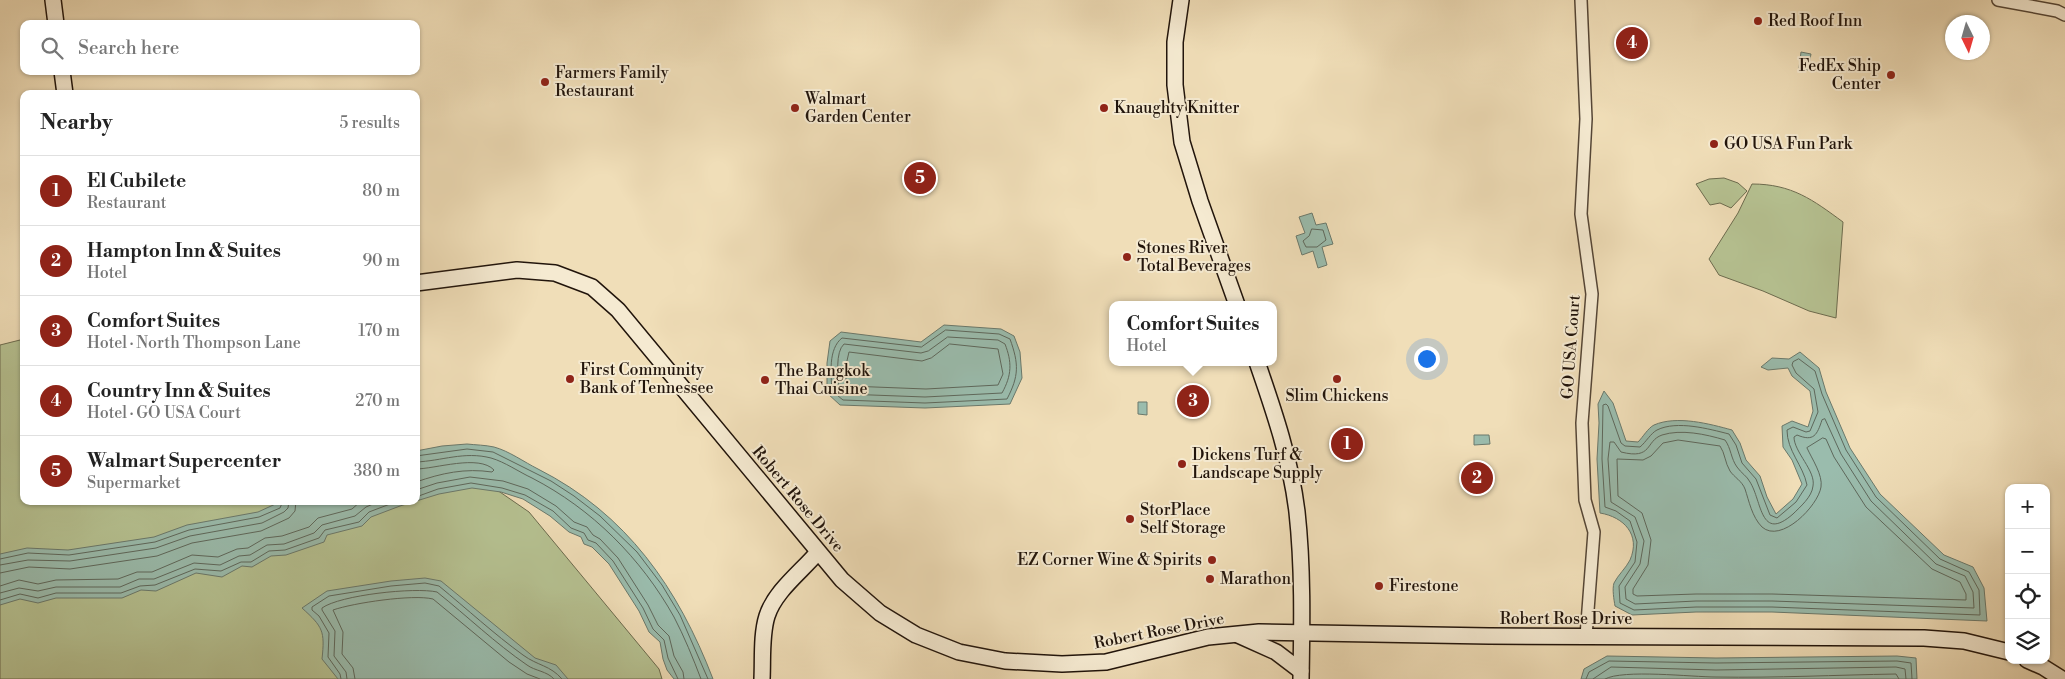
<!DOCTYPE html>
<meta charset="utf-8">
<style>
body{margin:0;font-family:"Libre Bodoni",serif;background:#f6f6f6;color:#222}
.controls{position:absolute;right:15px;bottom:15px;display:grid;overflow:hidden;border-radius:10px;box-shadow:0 1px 4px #0004}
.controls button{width:45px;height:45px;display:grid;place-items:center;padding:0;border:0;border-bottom:1px solid #e0e0e0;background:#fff;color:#222;font:25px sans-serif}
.compass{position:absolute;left:1945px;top:15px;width:45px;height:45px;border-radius:50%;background:#fff;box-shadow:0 1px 4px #0004;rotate:175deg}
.you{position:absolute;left:1426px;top:358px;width:18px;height:18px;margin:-12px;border:4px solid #fff;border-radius:50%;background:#1a73e8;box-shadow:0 0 0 8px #1a73e833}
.badge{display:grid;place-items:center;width:32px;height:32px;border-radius:50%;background:#8f2418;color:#fff;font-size:16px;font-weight:700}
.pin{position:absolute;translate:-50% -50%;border:2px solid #fff;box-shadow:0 1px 5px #0006}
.popup{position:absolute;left:1109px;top:301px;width:168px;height:65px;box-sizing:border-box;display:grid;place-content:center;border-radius:10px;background:#fff;filter:drop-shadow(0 1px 4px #0005);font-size:16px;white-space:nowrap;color:#767676}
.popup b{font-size:19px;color:#222}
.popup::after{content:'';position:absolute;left:50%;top:100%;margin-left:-10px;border:10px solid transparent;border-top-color:#fff}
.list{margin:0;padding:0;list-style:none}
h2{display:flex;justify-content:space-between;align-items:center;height:65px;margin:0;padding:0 20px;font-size:21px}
h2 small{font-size:16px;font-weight:400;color:#767676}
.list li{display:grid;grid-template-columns:32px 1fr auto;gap:15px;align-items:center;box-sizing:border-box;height:70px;padding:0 20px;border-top:1px solid #e0e0e0}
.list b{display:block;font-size:19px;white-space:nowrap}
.list p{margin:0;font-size:16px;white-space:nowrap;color:#767676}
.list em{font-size:16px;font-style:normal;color:#767676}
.icon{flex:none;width:28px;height:28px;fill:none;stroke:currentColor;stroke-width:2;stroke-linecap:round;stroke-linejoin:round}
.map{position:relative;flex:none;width:2065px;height:679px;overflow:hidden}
.search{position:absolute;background:#fff;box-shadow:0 1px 4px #0004;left:20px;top:20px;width:400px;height:55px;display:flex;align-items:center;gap:12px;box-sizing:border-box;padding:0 18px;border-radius:10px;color:#767676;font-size:19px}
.panel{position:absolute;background:#fff;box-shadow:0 1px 4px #0004;left:20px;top:90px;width:400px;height:415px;border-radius:10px}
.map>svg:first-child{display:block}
.green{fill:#b6c292;stroke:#6c6b4e}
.water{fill:#9abcad;stroke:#6a796c}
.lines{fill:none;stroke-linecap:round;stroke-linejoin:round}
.shore{stroke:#5e685c;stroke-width:1}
.street-casing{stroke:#554636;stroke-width:14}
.secondary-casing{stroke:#21140b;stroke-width:18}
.street{stroke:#f5ead1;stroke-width:11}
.secondary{stroke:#f5ead1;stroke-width:15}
.poi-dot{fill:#8f2418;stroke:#f5ead1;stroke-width:2}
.labels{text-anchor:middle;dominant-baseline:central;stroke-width:4;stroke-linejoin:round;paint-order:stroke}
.poi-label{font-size:16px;fill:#21140b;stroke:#f5ead1;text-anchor:start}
.street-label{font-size:16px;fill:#21140b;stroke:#f5ead1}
</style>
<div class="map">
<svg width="2065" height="679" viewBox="0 0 2065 679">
<rect width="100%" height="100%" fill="#f0deb8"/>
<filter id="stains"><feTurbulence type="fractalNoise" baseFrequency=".004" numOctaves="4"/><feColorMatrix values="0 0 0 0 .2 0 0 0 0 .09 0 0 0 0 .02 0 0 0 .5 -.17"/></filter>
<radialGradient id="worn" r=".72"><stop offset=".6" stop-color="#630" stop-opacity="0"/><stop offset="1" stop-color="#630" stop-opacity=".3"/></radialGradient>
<g class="green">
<polygon points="1724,178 1738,183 1747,191 1731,208 1720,203 1710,205 1696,184 1709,179"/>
<path d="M1752 184C1792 184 1813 200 1843 222L1836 318 1809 311 1763 291 1719 275 1709 259 1738 213Z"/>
<polygon points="24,339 24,501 416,501 465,468 529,512 659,669 662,679 0,679 0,345"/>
</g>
<g class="water">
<polygon points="1801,52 1811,54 1808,70 1799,68"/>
<polygon points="1312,213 1316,225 1326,223 1333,244 1322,247 1327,265 1318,268 1313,251 1302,255 1296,236 1305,233 1299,217"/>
<polygon points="944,325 1001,329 1014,336 1020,352 1022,378 1010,404 925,408 840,405 827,393 827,363 830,341 841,332 921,342"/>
<path d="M1800 352 1819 368 1826 392 1850 448 1880 494 1944 555 1973 567 1984 588 1987 621 1772 612H1696L1632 615 1615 606C1614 600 1612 589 1614 583 1618 575 1626 568 1630 560 1641 535 1624 517 1600 513L1597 459 1599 423 1598 404 1604 391 1613 403 1626 441 1638 442C1643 437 1648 428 1654 425 1677 415 1710 424 1732 430L1740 443 1746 460 1760 476 1767 497 1776 514 1793 499 1802 484 1792 460 1783 447 1782 426 1792 421 1808 427 1813 411 1810 391 1792 376 1788 368 1768 370 1761 367 1772 358 1789 359Z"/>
<polygon points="1138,402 1147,402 1147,415 1138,414"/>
<polygon points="1474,435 1489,435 1490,444 1474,445"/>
<path d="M467 444C476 445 485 445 494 447 509 451 524 462 538 469 627 514 678 588 713 679H674L667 670 663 659 660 642 649 632 639 611 609 564 592 547 584 544 581 537 569 532 550 516 523 499 501 492 472 488 439 494 400 506 371 517 362 526 327 535 324 542 286 555 271 556 252 567 242 566 222 577 196 573 156 591 141 590 122 598H56L38 603 20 599 0 605V554L27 548 68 550 154 537 187 525 258 512 282 501H416V451L442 446Z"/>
<path d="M425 578 441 581 535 658 556 665 568 679H338L322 659C325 631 323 627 302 608L327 591 391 581Z"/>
<polygon points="1607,656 1716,658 1897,656 1916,658 1917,679 1581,679 1584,669"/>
</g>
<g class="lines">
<g class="shore">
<polygon points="1312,229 1323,230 1326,240 1317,247 1306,247 1303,241 1309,236"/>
<path d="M946 330 999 334 1010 339C1019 364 1019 376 1007 399L925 403 843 400 832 391C831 374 828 349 842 338L921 347Z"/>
<path d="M948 337 998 340 1005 344C1012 362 1012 375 1002 393L925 397 845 394 839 388C838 377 835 352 844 344L921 353 928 351Z"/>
<polygon points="950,344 998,349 1003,374 998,385 926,389 849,386 846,384 846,365 849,352 922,361 931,358"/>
<path d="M1799 359 1815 371 1822 394 1846 450 1876 497 1940 559 1969 572 1979 590 1980 615 1772 607H1696L1634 610 1620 603 1619 586 1635 562 1637 542 1630 521 1616 511 1605 507 1602 459 1603 405 1606 404 1608 406 1621 443 1625 446 1640 447C1646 442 1651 433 1657 430 1677 420 1709 429 1729 434L1736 445 1742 463 1756 479 1770 515 1777 518 1796 502 1807 485C1803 465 1787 451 1787 430L1793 427 1806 432 1810 431 1818 412 1814 389 1796 373 1792 365 1793 362Z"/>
<path d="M1825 419 1841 454 1871 501 1936 564 1965 576 1973 592 1974 608 1772 601H1696L1635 604 1626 599 1625 587 1640 564 1644 541 1635 517 1611 502 1608 459 1610 442H1614L1621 452C1653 460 1645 441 1662 435 1681 429 1705 434 1725 440 1731 448 1731 459 1737 467 1741 473 1747 476 1750 482 1762 501 1760 543 1793 514 1800 507 1812 497 1813 486 1816 471 1794 452 1794 437L1797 435C1814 442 1817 435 1822 420Z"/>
<path d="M1823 438 1826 439 1834 457 1866 507 1932 569 1960 582 1966 594V600L1772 594H1696L1637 596 1633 594V589L1648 565 1651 540 1642 513 1618 496 1617 459 1643 460 1651 456 1663 443 1678 440 1720 446C1725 453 1725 463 1730 471 1734 477 1742 481 1745 489 1749 501 1752 517 1762 527 1781 544 1818 506 1821 487 1823 475 1812 459 1807 448Z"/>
<polyline points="416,456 467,449 493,452 551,481 574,496 600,516 637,552 662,585 680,615 708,679"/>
<path d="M416 462C442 461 464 451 491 458 505 462 519 472 532 478 592 509 641 558 674 617 684 636 693 658 701 679"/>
<path d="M416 469C435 469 479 454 494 470L492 472C465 468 442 473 416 482"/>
<polyline points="416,490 437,483 470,477 503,481 528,489 556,506 574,522 587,527 593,535 600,539 618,558 648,605 658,625 669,636 674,656 683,672 684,679"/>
<polyline points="416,497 438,489 471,483 502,488 525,495 553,511 571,528 584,533 588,540 596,543 613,561 643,608 653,629 664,640 668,658 678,679"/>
<polyline points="0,559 28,553 69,555 155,542 189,530 259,517 280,508 283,501"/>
<polyline points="0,565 28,560 70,561 156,548 190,536 262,523 284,512 288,508 289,501"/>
<polyline points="0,573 29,567 70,569 157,556 192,543 261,531 289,518 295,511 296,501"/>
<polyline points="0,586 19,580 38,584 56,580 118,579 137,572 152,572 192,555 218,557 237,549 248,548 265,538 282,536 309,527 318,518 352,509 361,501"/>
<polyline points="0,593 19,588 38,591 56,587 120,587 139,579 154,579 194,563 220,565 239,556 250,555 267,545 284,544 314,533 322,525 355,516 366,507 380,501"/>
<polyline points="0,600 20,594 38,598 56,593 121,593 140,586 155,585 195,569 221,571 241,562 251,562 269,551 285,550 319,538 325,530 359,522 369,512 398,501"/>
<path d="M341 679 340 674 328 657 329 633 319 616 312 610V607L329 596 391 586 425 583 439 586C467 609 494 634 523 655 538 666 550 665 562 679"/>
<path d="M347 679 346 672 334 656 335 631 322 610V608C340 595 415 587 437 592 467 616 495 643 527 665 535 671 547 671 554 679"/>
<path d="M355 679 353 668 342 654 343 632 333 610C353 603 413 594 433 599L509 662 527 674 540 679"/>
<polyline points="1586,679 1589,672 1609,661 1716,663 1897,661 1911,663 1912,679"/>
<polyline points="1593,679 1611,667 1716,670 1896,667 1905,669 1906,679"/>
<path d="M1605 679C1623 669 1692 677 1716 677 1776 678 1836 675 1896 674L1899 679"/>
</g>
<g class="street-casing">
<g id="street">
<polyline points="1581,0 1586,119 1581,214 1592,294 1582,423 1585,500 1594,532 1586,636"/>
<polyline points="1998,0 2057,11 2065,15"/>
</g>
</g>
<g class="secondary-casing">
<g id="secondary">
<polyline points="53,0 56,24"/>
<polyline points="1181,0 1175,42 1175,85 1182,142 1200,201 1237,305"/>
<polyline points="62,71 65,94"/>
<polyline points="416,283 517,270 555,273 592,287 618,310 842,580 880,613 916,635 959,652 1005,661 1062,664 1106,662 1208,637 1259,632 1489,636 1924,638 1964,641 2009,652"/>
<path d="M1257 362C1274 411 1291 461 1297 512 1303 567 1302 624 1301 679"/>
<polyline points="1238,635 1276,652 1301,671"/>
<polyline points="2027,660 2043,667 2062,679"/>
<path d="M762 679C763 659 761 635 767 616 775 591 801 572 818 552"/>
</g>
</g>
<use href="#street" class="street"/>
<use href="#secondary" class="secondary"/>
</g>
<g class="poi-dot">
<circle cx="1758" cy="21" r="5"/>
<circle cx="1891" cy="75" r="5"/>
<circle cx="545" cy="82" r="5"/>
<circle cx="795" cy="108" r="5"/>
<circle cx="1104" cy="108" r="5"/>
<circle cx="1714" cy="144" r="5"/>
<circle cx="1127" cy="257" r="5"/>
<circle cx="570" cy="379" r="5"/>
<circle cx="1337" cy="379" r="5"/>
<circle cx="765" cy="380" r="5"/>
<circle cx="1182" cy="464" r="5"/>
<circle cx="1130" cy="519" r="5"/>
<circle cx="1212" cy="560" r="5"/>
<circle cx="1210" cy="579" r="5"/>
<circle cx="1379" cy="586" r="5"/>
</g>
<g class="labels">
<g class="poi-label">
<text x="1768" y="21">Red Roof Inn</text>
<text x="1881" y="66" text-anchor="end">FedEx Ship<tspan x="1881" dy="18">Center</tspan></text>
<text x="555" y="73">Farmers Family<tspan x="555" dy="18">Restaurant</tspan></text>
<text x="805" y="99">Walmart<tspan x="805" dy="18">Garden Center</tspan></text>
<text x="1114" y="108">Knaughty Knitter</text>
<text x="1724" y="144">GO USA Fun Park</text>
<text x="1137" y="248">Stones River<tspan x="1137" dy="18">Total Beverages</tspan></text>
<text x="580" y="370">First Community<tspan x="580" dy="18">Bank of Tennessee</tspan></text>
<text x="775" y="371">The Bangkok<tspan x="775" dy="18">Thai Cuisine</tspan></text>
<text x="1337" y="396" text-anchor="middle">Slim Chickens</text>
<text x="1192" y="455">Dickens Turf &amp;<tspan x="1192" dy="18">Landscape Supply</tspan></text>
<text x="1140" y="510">StorPlace<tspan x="1140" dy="18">Self Storage</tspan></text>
<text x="1202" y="560" text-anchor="end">EZ Corner Wine &amp; Spirits</text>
<text x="1220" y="579">Marathon</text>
<text x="1389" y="586">Firestone</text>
</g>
<g class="street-label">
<text transform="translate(1571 347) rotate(-86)">GO USA Court</text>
<text transform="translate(798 499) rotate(50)">Robert Rose Drive</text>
<text x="1566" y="619">Robert Rose Drive</text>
<text transform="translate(1159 631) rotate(-11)">Robert Rose Drive</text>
</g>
</g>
<rect width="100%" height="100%" filter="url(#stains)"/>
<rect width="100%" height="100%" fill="url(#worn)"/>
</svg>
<div class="controls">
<button>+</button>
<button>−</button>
<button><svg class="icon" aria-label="locate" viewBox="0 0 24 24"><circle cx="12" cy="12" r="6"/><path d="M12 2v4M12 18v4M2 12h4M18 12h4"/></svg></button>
<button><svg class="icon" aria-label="layers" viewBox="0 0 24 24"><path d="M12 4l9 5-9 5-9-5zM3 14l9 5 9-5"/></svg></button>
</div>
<svg class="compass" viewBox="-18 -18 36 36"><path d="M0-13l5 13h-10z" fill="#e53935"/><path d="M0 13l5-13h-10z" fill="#767676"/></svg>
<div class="you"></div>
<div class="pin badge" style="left:1347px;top:444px">1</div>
<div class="pin badge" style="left:1477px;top:478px">2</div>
<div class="pin badge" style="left:1193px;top:401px">3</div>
<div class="popup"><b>Comfort Suites</b>Hotel</div>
<div class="pin badge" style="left:1632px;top:43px">4</div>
<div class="pin badge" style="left:920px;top:178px">5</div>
<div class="search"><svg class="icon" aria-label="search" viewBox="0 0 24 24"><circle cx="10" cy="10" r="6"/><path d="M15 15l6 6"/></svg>Search here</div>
<section class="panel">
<h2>Nearby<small>5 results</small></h2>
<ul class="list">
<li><span class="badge">1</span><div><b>El Cubilete</b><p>Restaurant</p></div><em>80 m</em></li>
<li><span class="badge">2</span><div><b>Hampton Inn &amp; Suites</b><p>Hotel</p></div><em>90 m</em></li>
<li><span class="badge">3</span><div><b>Comfort Suites</b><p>Hotel · North Thompson Lane</p></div><em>170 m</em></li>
<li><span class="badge">4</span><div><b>Country Inn &amp; Suites</b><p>Hotel · GO USA Court</p></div><em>270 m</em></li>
<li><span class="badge">5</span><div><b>Walmart Supercenter</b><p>Supermarket</p></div><em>380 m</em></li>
</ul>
</section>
</div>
